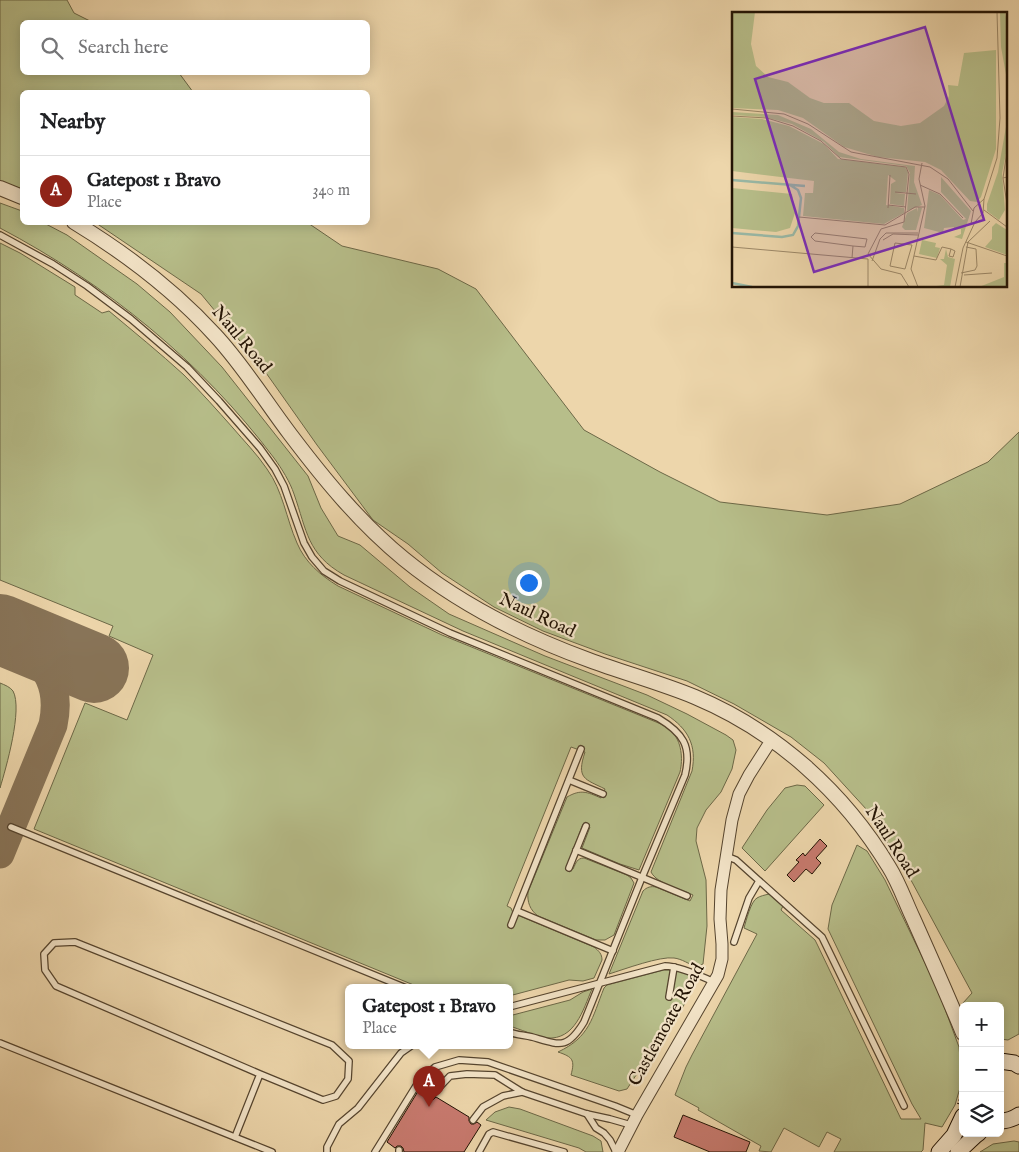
<!DOCTYPE html>
<meta charset="utf-8">
<style>
body{margin:0;font-family:"IM FELL English",serif;background:#f2f2f2;color:#202124}
.controls{position:absolute;right:15px;bottom:15px;display:grid;overflow:hidden;border-radius:8px;box-shadow:0 2px 12px #0003}
.controls button{width:45px;height:45px;display:grid;place-items:center;padding:0;border:0;border-bottom:1px solid #e0e0e0;background:#fff;color:#202124;font:25px sans-serif}
.you{position:absolute;left:528px;top:582px;width:18px;height:18px;margin:-12px;border:4px solid #fff;border-radius:50%;background:#1a73e8;box-shadow:0 0 0 8px #1a73e833}
.badge{display:grid;place-items:center;width:32px;height:32px;border-radius:50%;background:#8f2418;color:#fff;font-size:16px;font-weight:700}
.pin{position:absolute;translate:-50% -41px;filter:drop-shadow(0 1px 2px #0008)}
.pin::after{content:'';position:absolute;top:26px;width:18px;height:15px;background:inherit;clip-path:polygon(0 0,100% 0,50% 100%)}
.popup{position:absolute;left:345px;top:984px;width:168px;height:65px;box-sizing:border-box;display:grid;place-content:center;border-radius:8px;background:#fff;filter:drop-shadow(0 1px 4px #0005);font-size:16px;white-space:nowrap;color:#757577}
.popup b{font-size:19px;color:#202124}
.popup::after{content:'';position:absolute;left:50%;top:100%;margin-left:-10px;border:10px solid transparent;border-top-color:#fff}
.list{margin:0;padding:0;list-style:none}
h2{display:flex;justify-content:space-between;align-items:center;height:65px;margin:0;padding:0 20px;font-size:21px}
h2 small{font-size:16px;font-weight:400;color:#757577}
.list li{display:grid;grid-template-columns:32px 1fr auto;gap:15px;align-items:center;box-sizing:border-box;height:70px;padding:0 20px;border-top:1px solid #e0e0e0}
.list b{display:block;font-size:19px;white-space:nowrap}
.list p{margin:0;font-size:16px;white-space:nowrap;color:#757577}
.list em{font-size:16px;font-style:normal;color:#757577}
.icon{flex:none;width:28px;height:28px;fill:none;stroke:currentColor;stroke-width:2;stroke-linecap:round;stroke-linejoin:round}
.map{position:relative;flex:none;width:1019px;height:1152px;overflow:hidden}
.search{position:absolute;background:#fff;box-shadow:0 2px 12px #0003;left:20px;top:20px;width:350px;height:55px;display:flex;align-items:center;gap:12px;box-sizing:border-box;padding:0 18px;border-radius:8px;color:#757577;font-size:19px}
.panel{position:absolute;background:#fff;box-shadow:0 2px 12px #0003;left:20px;top:90px;width:350px;height:135px;border-radius:8px}
.map>svg:first-child{display:block}
.green{fill:#b7be8a;stroke:#6c6847}
.lines{fill:none;stroke-linecap:round;stroke-linejoin:round}
.taxiway{stroke:#887458;stroke-width:29}
.runway{stroke:#887458;stroke-width:70}
.building{fill:#c87a6f;stroke:#221304}
.service-casing{stroke:#55442e;stroke-width:8}
.minor-casing{stroke:#55442e;stroke-width:13}
.tertiary-casing{stroke:#55442e;stroke-width:16}
.secondary-casing{stroke:#221304;stroke-width:17}
.path{stroke:#221304;stroke-width:2;stroke-dasharray:1 2.5;stroke-linecap:butt}
.service{stroke:#f3e4c8;stroke-width:5.5}
.minor{stroke:#f3e4c8;stroke-width:11}
.tertiary{stroke:#f3e4c8;stroke-width:14}
.secondary{stroke:#f3e4c8;stroke-width:15}
.labels{text-anchor:middle;dominant-baseline:central;stroke-width:4.5;stroke-linejoin:round;paint-order:stroke}
.street-label{font-size:18px;fill:#221304;stroke:#f3e4c8}
.inset-river{fill:none;stroke:#99b9a7;stroke-width:2.5}
.inset-road{fill:none;stroke:#9c8868;stroke-width:1}
.view{fill:#7b2cbf;fill-opacity:0.15;stroke:#7b2cbf;stroke-width:2.5}
.inset-edge{fill:none;stroke:#221304;stroke-width:2.5}
</style>
<div class="map">
<svg width="1019" height="1152" viewBox="0 0 1019 1152">
<rect width="100%" height="100%" fill="#edd6ab"/>
<filter id="stains"><feTurbulence type="fractalNoise" baseFrequency=".004" numOctaves="4"/><feColorMatrix values="0 0 0 0 .2 0 0 0 0 .09 0 0 0 0 .02 0 0 0 .5 -.17"/></filter>
<radialGradient id="worn" r=".72"><stop offset=".6" stop-color="#630" stop-opacity="0"/><stop offset="1" stop-color="#630" stop-opacity=".3"/></radialGradient>
<g class="green">
<polygon points="0,0 67,0 74,13 92,22 22,22 22,72 179,73 193,92 22,92 22,189 0,181"/>
<path d="M0 203 22 211V222L44 223 67 235 137 284 170 312 222 367 308 476 321 508 338 536 360 545 410 587 449 614 545 656 647 695 687 714 726 735 733 740 736 750 732 769 721 792 706 810 697 828 696 841 706 880 707 926 703 964 696 967C689 964 682 959 674 958 660 956 625 969 609 974L643 891C647 887 651 886 656 887L690 901 693 895C681 889 657 884 651 872L692 771C697 745 688 729 667 715L463 631 344 575C307 554 307 531 294 494 290 482 282 469 274 458 202 362 106 284 0 228Z"/>
<polygon points="96,223 308,223 342,246 438,269 476,289 584,430 660,472 720,502 827,515 900,504 988,462 1019,432 1019,1034 1008,1040 1000,1039 1000,1006 964,1006 963,1003 972,993 912,882 867,810 824,763 791,737 734,704 687,681 605,654 543,631 494,607 442,573 408,544 373,520 317,445 264,370 201,294"/>
<path d="M0 243 20 253 75 287V295L102 313 109 311C134 332 160 353 184 375 201 392 217 410 233 428 244 441 257 454 267 469 283 491 286 518 297 543 305 562 320 575 338 586L442 635 661 724C664 726 668 728 671 731 682 741 683 759 680 772L639 870 620 864 582 848 590 827 583 824 567 866 573 869C576 863 577 858 584 858L627 875 631 878 634 883 614 935 605 940H596L538 916C530 910 527 902 528 892L567 797C581 789 587 792 601 798L605 789C585 779 576 779 585 752L571 747 507 906 511 908 513 913 594 947C599 951 602 954 602 960L594 978 583 981 569 980 509 996V988H421L34 829 85 703 127 720 153 655 109 636 113 626 0 580Z"/>
<path d="M0 683C5 685 10 687 13 691 23 709 6 768 0 788Z"/>
<polygon points="797,785 805,786 824,805 765,871 742,848 767,810 785,788"/>
<path d="M857 845 867 851 885 880 938 990 959 1047 962 1081 955 1105 942 1127 925 1123 923 1150 921 1152H834L841 1139 827 1132 819 1147 784 1128 771 1152 759 1151 761 1146 698 1110 699 1108 675 1095 686 1067 692 1055 757 934 744 928C746 921 751 901 757 898 760 896 765 895 769 894L783 906 781 910 815 940 817 944 901 1119H921L912 1104 828 929 832 905Z"/>
<path d="M664 970H669L671 972 668 998H672L676 972 678 971 692 975 691 977 695 984 677 1018 655 1046 627 1089 619 1091 571 1075C575 1060 573 1057 558 1052 590 1037 592 1018 604 988L607 985Z"/>
<path d="M592 989C583 1010 575 1040 547 1038 535 1036 520 1029 509 1026V1016L570 1000 583 992Z"/>
<polygon points="509,1107 520,1109 593,1136 601,1141 603,1152 586,1152 579,1148 486,1120 495,1112"/>
<polygon points="1014,1141 1019,1142 1019,1152 980,1152 993,1144"/>
</g>
<g class="lines">
<path class="taxiway" d="M0 854 53 725C62 683 44 666 18 637"/>
<polyline class="runway" points="0,629 94,668"/>
</g>
<g class="building">
<polygon points="820,839 827,846 816,858 821,863 812,874 806,869 794,882 787,875 799,862 796,860 803,853 805,856"/>
<polygon points="420,1088 428,1092 427,1096 429,1099 433,1100 436,1097 469,1117 469,1121 471,1124 474,1124 477,1122 481,1125 464,1152 404,1152 403,1148 401,1146 397,1146 395,1148 387,1142"/>
<polygon points="683,1115 750,1142 746,1152 710,1152 674,1137"/>
</g>
<g class="lines">
<g class="service-casing">
<g id="service">
<path d="M0 235 53 264 87 286 131 319 187 367 219 401 260 448 275 469 284 486 304 543 312 557 324 571 340 581 450 633 658 718C683 733 692 746 685 775L641 880 584 1022C567 1050 560 1045 532 1037 524 1035 516 1035 509 1032"/>
<polyline points="569,780 603,794"/>
<polyline points="11,827 406,988"/>
<polyline points="576,850 687,896"/>
<polyline points="726,856 736,860 822,937 904,1106"/>
<polyline points="569,868 586,826"/>
<polyline points="517,911 613,951"/>
<polyline points="511,925 581,749"/>
<polyline points="734,942 749,898 759,881"/>
<polyline points="669,997 674,967"/>
<path d="M509 1007 665 966C679 966 701 976 714 982"/>
<polyline points="0,1043 272,1152"/>
<polyline points="432,1095 450,1076 467,1074 495,1075 522,1092 587,1114 610,1119 631,1125"/>
<polyline points="587,1114 596,1128 604,1133 610,1140 616,1152"/>
<polyline points="473,1120 483,1107 503,1096 522,1092"/>
<polyline points="235,1137 260,1074 323,1100 336,1096 348,1079 349,1061 332,1045 75,942 54,943 44,954 45,970 56,986 260,1074"/>
<polyline points="327,1152 327,1147 339,1124 358,1108 401,1053 411,1046"/>
<polyline points="375,1152 419,1081 435,1067 459,1060 488,1062 615,1106 637,1115"/>
<polyline points="399,1152 399,1150"/>
<polyline points="479,1152 489,1134 493,1132 564,1152"/>
</g>
</g>
<g class="minor-casing">
<polyline id="minor" points="618,1152 637,1115 718,975 722,959 722,944 720,919 721,890 732,820 739,794 749,775 772,739"/>
</g>
<g class="tertiary-casing">
<g id="tertiary">
<polyline points="0,188 22,197"/>
<path d="M74 222C125 253 174 290 215 335 243 365 265 401 290 434 324 479 360 523 404 559 458 603 523 636 589 660 624 673 661 683 695 697 776 731 844 792 889 867 899 883 905 901 913 918 930 956 947 994 963 1033"/>
</g>
</g>
<g class="secondary-casing">
<g id="secondary">
<polyline points="1000,1061 1014,1063 1019,1066"/>
<path d="M1000 1121C1007 1121 1013 1119 1019 1115"/>
<polyline points="939,1152 954,1135 963,1116"/>
<polyline points="958,1152 975,1136 979,1133"/>
</g>
</g>
<g class="path">
<polyline points="961,1045 963,1062"/>
<polyline points="958,1104 963,1086"/>
</g>
<use href="#service" class="service"/>
<use href="#minor" class="minor"/>
<use href="#tertiary" class="tertiary"/>
<use href="#secondary" class="secondary"/>
</g>
<g class="labels">
<g class="street-label">
<text transform="translate(241 340) rotate(50)">Naul Road</text>
<text transform="translate(537 616) rotate(25)">Naul Road</text>
<text transform="translate(891 842) rotate(57)">Naul Road</text>
<text transform="translate(667 1025) rotate(-61)">Castlemoate Road</text>
</g>
</g>
<g transform="translate(732 12)">
<rect width="275" height="275" fill="#edd6ab"/>
<path d="M0 0H23L19 32 24 54 36 65 56 70 78 86 92 91H117L142 109 169 114 188 111 212 94 217 84 216 73 226 74 232 41 264 38V137L249 185 245 190 238 189 209 158 193 150 146 145 112 135 71 106 46 98 0 96ZM268 0H273L275 11V68L269 35ZM0 100 46 103 79 117 107 140 129 147 183 154 182 170 190 193 175 199 178 161 174 154 107 145 92 130 60 112 32 105 0 103ZM0 105 30 107 57 114 92 132 106 147 173 155 176 160 174 180 164 181 173 182 172 194 158 192 159 172 164 169 156 163 154 193 172 196V201L152 212 71 204 73 181H81L82 169 0 159ZM275 109V137L270 161 273 198 267 208 255 199V192L266 160ZM209 165 239 199 230 227 222 225 229 222V217L221 218 222 215 212 216 211 221 192 216 197 178 208 183 231 208 234 207 209 180ZM0 176 60 182 63 201 58 216 44 220 0 216ZM186 195 190 196 184 218H173L170 215 175 201 185 196 186 200ZM264 211 275 218V243L253 235 260 227V215ZM190 228 204 231 203 235 208 236 205 246 187 242ZM214 237 216 245 223 247 218 275H197L212 273 215 253 208 247H212ZM272 251H275V275H247L272 265Z" fill="#b7be8a"/>
<path class="inset-river" d="M0 168 73 174M0 221 50 225 61 223 66 214 69 186 66 178 58 173M0 271 20 275"/>
<path class="inset-road" d="M0 97 52 102 76 112 119 140 198 155 216 167 241 199M0 104 35 106 61 114 89 129 109 147 174 155 177 162 172 210 149 217 136 242 149 257 169 262 177 275M275 165 271 166 275 192M271 166 275 139M188 173 208 182 231 206M163 180 184 182M156 193 174 195M156 196 158 163M252 198 275 215M67 205 153 213 183 195H193M239 212 242 196 252 187M151 228 161 222 186 223M234 230 275 244M163 231 180 233 173 257 158 254ZM0 235 136 247V275M182 244 204 248 210 235 219 237 217 244 221 245 223 239 219 237M120 246 121 234 133 235 135 227 83 221 79 225 83 229 121 234M140 249 148 227 154 221H186M229 261 243 258 245 254 244 237 234 235M232 263 260 261M186 275 179 257 193 194 187 167 190 151M223 275 231 236 243 210 251 201 252 187 265 146 268 106 265 0M228 275 236 230 258 209"/>
<path class="view" d="M193 15 252 208 82 260 23 67Z"/>
<rect width="275" height="275" class="inset-edge"/>
</g>
<rect width="100%" height="100%" filter="url(#stains)"/>
<rect width="100%" height="100%" fill="url(#worn)"/>
</svg>
<div class="controls">
<button>+</button>
<button>−</button>
<button><svg class="icon" aria-label="layers" viewBox="0 0 24 24"><path d="M12 4l9 5-9 5-9-5zM3 14l9 5 9-5"/></svg></button>
</div>
<div class="you"></div>
<div class="pin badge" style="left:429px;top:1107px">A</div>
<div class="popup"><b>Gatepost 1 Bravo</b>Place</div>
<div class="search"><svg class="icon" aria-label="search" viewBox="0 0 24 24"><circle cx="10" cy="10" r="6"/><path d="M15 15l6 6"/></svg>Search here</div>
<section class="panel">
<h2>Nearby<small></small></h2>
<ul class="list">
<li><span class="badge">A</span><div><b>Gatepost 1 Bravo</b><p>Place</p></div><em>340 m</em></li>
</ul>
</section>
</div>
